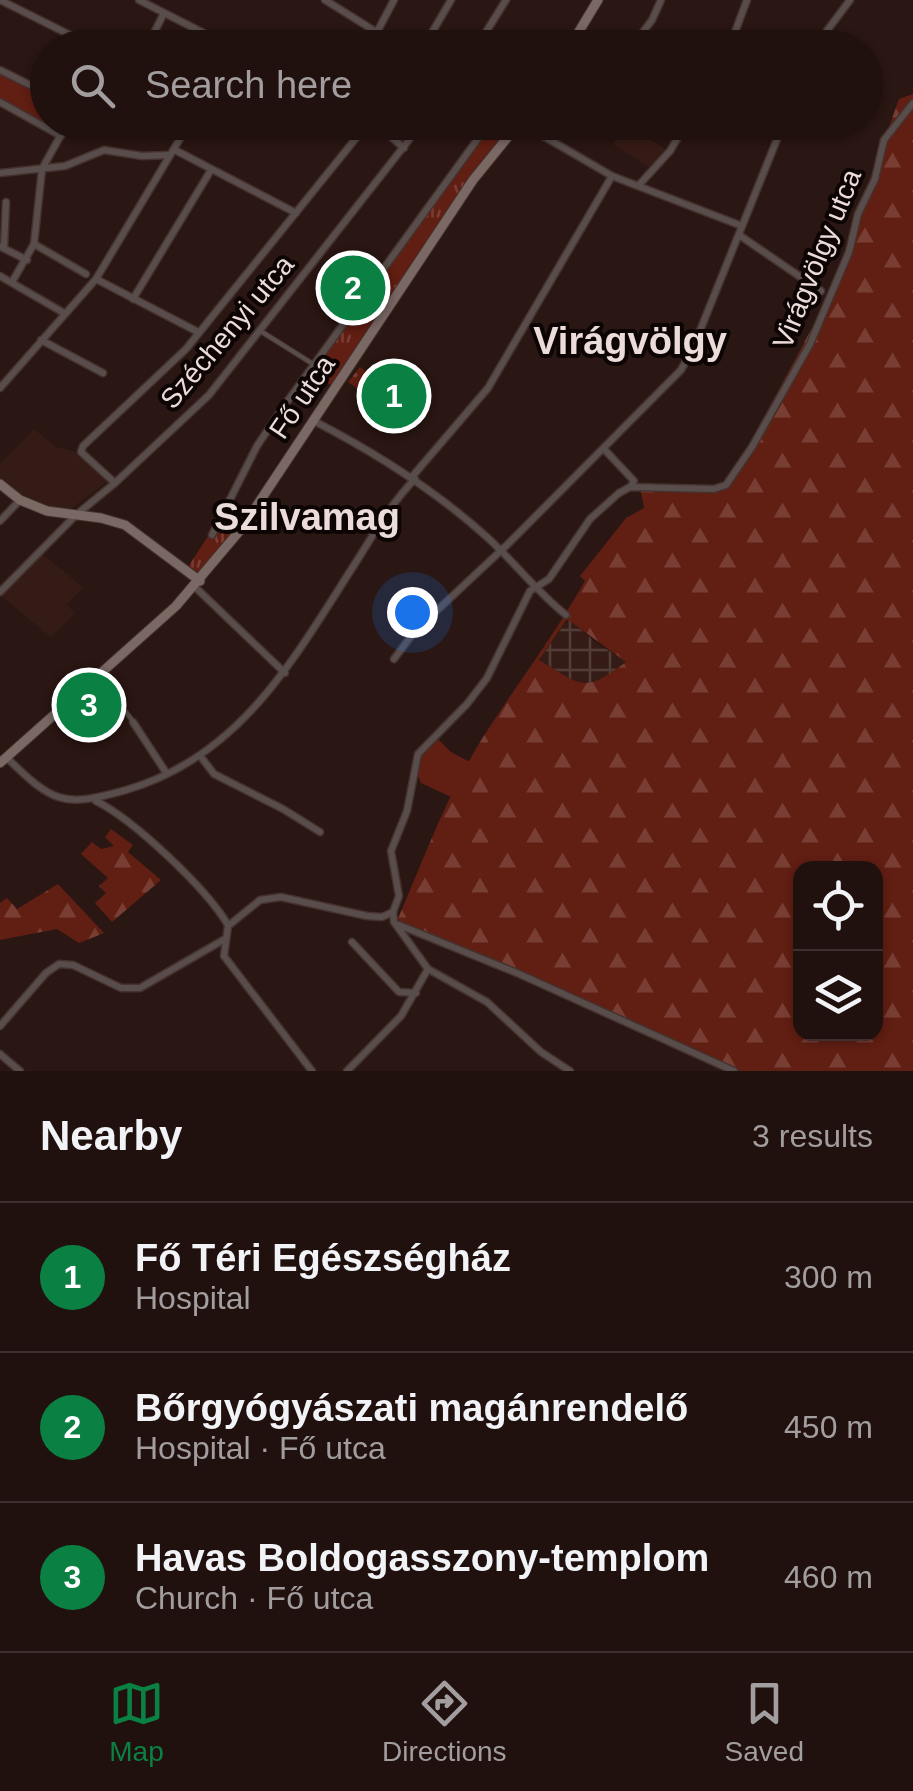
<!DOCTYPE html>
<meta charset="utf-8">
<style>
body{margin:0;font-family:Arial,sans-serif;background:#2d1e1c;color:#f1f3f6}
.controls{position:absolute;right:30px;bottom:30px;display:grid;overflow:hidden;border-radius:20px;box-shadow:0 2px 8px #0004}
.controls button{width:90px;height:90px;display:grid;place-items:center;padding:0;border:0;border-bottom:2px solid #3d302e;background:#20100e;color:#f1f3f6;font:50px sans-serif}
.you{position:absolute;left:412px;top:612px;width:35px;height:35px;margin:-25px;border:8px solid #fff;border-radius:50%;background:#1a73e8;box-shadow:0 0 0 15px #1a73e833}
.badge{display:grid;place-items:center;width:65px;height:65px;border-radius:50%;background:#0b8043;color:#fff;font-size:32px;font-weight:700}
.pin{position:absolute;translate:-50% -50%;border:5px solid #fff;box-shadow:0 2px 10px #0006}
.list{margin:0;padding:0;list-style:none}
h2{display:flex;justify-content:space-between;align-items:center;height:130px;margin:0;padding:0 40px;font-size:42px}
h2 small{font-size:32px;font-weight:400;color:#a29d9e}
.list li{display:grid;grid-template-columns:65px 1fr auto;gap:30px;align-items:center;box-sizing:border-box;height:150px;padding:0 40px;border-top:2px solid #3d302e}
.list b{display:block;font-size:38px;white-space:nowrap}
.list p{margin:0;font-size:32px;white-space:nowrap;color:#a29d9e}
.list em{font-size:32px;font-style:normal;color:#a29d9e}
.icon{flex:none;width:55px;height:55px;fill:none;stroke:currentColor;stroke-width:2;stroke-linecap:round;stroke-linejoin:round}
.map{position:relative;flex:none;width:913px;height:1071px;overflow:hidden}
.search{position:absolute;background:#20100e;box-shadow:0 2px 8px #0004;left:30px;right:30px;top:30px;height:110px;display:flex;align-items:center;gap:25px;box-sizing:border-box;padding:0 35px;border-radius:55px;color:#a29d9e;font-size:38px}
.sheet{height:580px;background:#20100e}
nav{display:flex;justify-content:space-around;align-items:center;box-sizing:border-box;height:140px;border-top:2px solid #3d302e;background:#20100e;font-size:28px;color:#a29d9e}
nav a{display:grid;justify-items:center;gap:5px}
nav .on{color:#0b8043}
.map>svg:first-child{display:block}
.built{fill:#351b15}
.industrial{fill:url(#industrial-grid)}
.grass{fill:url(#grass-dots)}
.forest{fill:url(#forest-firs);fill-rule:evenodd}
.park{fill:url(#park-tufts)}
.garden{fill:#611e12}
.lines{fill:none;stroke-linecap:round;stroke-linejoin:round}
.pedestrian-casing{stroke:#45322e;stroke-width:6}
.minor-casing{stroke:#45322e;stroke-width:9}
.secondary-casing{stroke:#45322e;stroke-width:11}
.pedestrian{stroke:#584d4b;stroke-width:4}
.minor{stroke:#584d4b;stroke-width:6}
.secondary{stroke:#7a6865;stroke-width:9}
.labels{text-anchor:middle;dominant-baseline:central;stroke-width:8;stroke-linejoin:round;paint-order:stroke}
.street-label{font-size:28px;fill:#ebdcd9;stroke:#0c0504}
.district-label{font-size:38px;font-weight:bold;fill:#ebdcd9;stroke:#0c0504}
</style>
<div class="map">
<svg width="913" height="1071" viewBox="0 0 913 1071">
<defs>
<pattern id="industrial-grid" width="8" height="8" patternUnits="userSpaceOnUse" patternTransform="scale(2.5)"><rect width="8" height="8" fill="#351b15"/><path d="M0 4h8M4 0v8" fill="none" stroke="#523c36"/></pattern>
<pattern id="grass-dots" width="8" height="8" patternUnits="userSpaceOnUse" patternTransform="scale(2.5)"><rect width="8" height="8" fill="#611e12"/><path d="M2 2h.1M6 6h.1" fill="none" stroke="#783e34" stroke-width="1.8" stroke-linecap="round"/></pattern>
<pattern id="forest-firs" width="22" height="20" patternUnits="userSpaceOnUse" patternTransform="scale(2.5)"><rect width="22" height="20" fill="#611e12"/><path d="M5 1l3.5 6h-7zM16 11l3.5 6h-7z" fill="#783e34"/></pattern>
<pattern id="park-tufts" width="24" height="20" patternUnits="userSpaceOnUse" patternTransform="scale(2.5)"><rect width="24" height="20" fill="#611e12"/><path d="M3 7l-1-3M5 7V3M7 7l1-3M15 17l-1-3M17 17v-4M19 17l1-3" fill="none" stroke="#783e34"/></pattern>
</defs>
<rect width="100%" height="100%" fill="#2a1612"/>
<g class="built">
<polygon points="626,124 665,149 652,169 613,144"/>
<polygon points="34,429 56,447 73,451 109,480 71,509 51,507 18,494 0,480 0,464"/>
<polygon points="42,554 83,587 67,605 75,613 51,637 1,596"/>
</g>
<polygon class="industrial" points="568,619 598,644 627,662 599,682 591,685 577,683 539,660"/>
<polygon class="grass" points="360,367 385,384 382,388 387,396 407,406 404,411 396,411 381,401 379,404 348,382"/>
<g class="forest">
<path d="M913 94V1071H740L397 921C424 858 448 792 485 734 518 683 555 634 585 581L580 576 626 518 644 508 640 487H722L736 469 827 300 899 99ZM567 619 626 662C583 694 583 686 539 660ZM800 868H876V1034H800Z"/>
<polygon points="111,829 133,845 128,852 161,880 112,922 95,903 106,893 99,886 108,878 81,854 92,842 101,849 114,846 105,837"/>
<polygon points="58,884 104,933 79,943 57,929 0,940 0,903 7,898 17,909"/>
</g>
<g class="park">
<polygon points="0,74 47,99 48,122 63,123 58,131 0,99"/>
<polygon points="490,123 519,123 473,180 336,388 308,372"/>
<polygon points="225,517 237,525 207,568 196,572 188,567 210,533 215,534"/>
</g>
<path class="garden" d="M436 737 451 752 470 762 451 797 421 783C411 762 425 752 436 737Z"/>
<g class="lines">
<g class="pedestrian-casing">
<g id="pedestrian">
<polyline points="262,332 313,364"/>
<polyline points="98,676 132,720"/>
</g>
</g>
<g class="minor-casing">
<g id="minor">
<polyline points="0,0 96,48"/>
<polyline points="139,0 233,48"/>
<polyline points="325,0 402,48"/>
<polyline points="377,32 394,0"/>
<polyline points="141,48 154,33 164,13"/>
<polyline points="423,48 451,0"/>
<polyline points="476,48 506,0"/>
<polyline points="631,48 652,20 661,0"/>
<polyline points="729,48 747,0"/>
<polyline points="814,48 850,0"/>
<polyline points="0,70 48,94"/>
<polyline points="0,102 61,136"/>
<polyline points="374,122 404,148"/>
<polyline points="519,122 612,176 742,226"/>
<polyline points="548,138 566,122"/>
<polyline points="175,150 296,213"/>
<polyline points="0,173 65,166 104,150 142,156 169,155"/>
<polyline points="639,185 670,151 687,122"/>
<polyline points="739,235 821,291"/>
<polyline points="34,244 86,274"/>
<polyline points="1,247 27,260"/>
<polyline points="4,248 6,202"/>
<polyline points="0,276 64,313"/>
<polyline points="96,279 198,332"/>
<polyline points="12,282 34,244 42,169 68,122"/>
<polyline points="133,299 211,170"/>
<polyline points="41,340 103,373"/>
<polyline points="0,388 96,279 190,122"/>
<path d="M314 421C376 453 436 491 488 538 515 563 537 592 566 615"/>
<polyline points="604,449 634,481 631,486"/>
<polyline points="411,478 488,388 612,176"/>
<polyline points="115,483 81,452 83,446 186,349 369,122"/>
<polyline points="0,521 20,500"/>
<polyline points="212,535 257,446 284,406 490,122"/>
<polyline points="195,587 285,673"/>
<polyline points="0,592 76,515 115,483 209,395 423,122"/>
<polyline points="394,659 415,631 508,544 681,370 693,348 784,122"/>
<polyline points="133,722 167,774"/>
<path d="M6 757C53 803 63 808 126 790 243 756 296 655 358 559 375 532 392 502 415 479"/>
<polyline points="201,757 214,774 283,809 320,832"/>
<path d="M96 801C134 820 206 888 228 925"/>
<polyline points="393,912 399,896 391,851 407,811 418,754 467,704 487,678 530,591 549,579 590,519 619,493 630,487 714,489 726,485 752,447 810,344 849,252 858,214 875,179 884,140 913,103"/>
<polyline points="399,925 517,973 734,1071"/>
<polyline points="228,926 260,900 281,897 367,916 382,917 393,912 394,922 428,969 487,1002 541,1052 570,1071"/>
<polyline points="228,926 224,956 312,1071"/>
<polyline points="352,942 399,992 416,993"/>
<polyline points="0,1026 46,973 59,964 73,965 121,988 140,988 225,939"/>
<polyline points="0,1054 20,1071"/>
<polyline points="347,1071 401,1016 428,969"/>
</g>
</g>
<g class="secondary-casing">
<g id="secondary">
<polyline points="569,48 598,0"/>
<polyline points="0,484 20,500 47,511 101,518 125,525 200,581"/>
<polyline points="0,763 176,606 242,528 473,180 520,122"/>
</g>
</g>
<use href="#pedestrian" class="pedestrian"/>
<use href="#minor" class="minor"/>
<use href="#secondary" class="secondary"/>
</g>
<g class="labels">
<g class="street-label">
<text transform="translate(817 259) rotate(-68)">Virágvölgy utca</text>
<text transform="translate(227 332) rotate(-50)">Széchenyi utca</text>
<text transform="translate(302 397) rotate(-56)">Fő utca</text>
</g>
<g class="district-label">
<text x="630" y="341">Virágvölgy</text>
<text x="307" y="517">Szilvamag</text>
</g>
</g>
</svg>
<div class="controls">
<button><svg class="icon" aria-label="locate" viewBox="0 0 24 24"><circle cx="12" cy="12" r="6"/><path d="M12 2v4M12 18v4M2 12h4M18 12h4"/></svg></button>
<button><svg class="icon" aria-label="layers" viewBox="0 0 24 24"><path d="M12 4l9 5-9 5-9-5zM3 14l9 5 9-5"/></svg></button>
</div>
<div class="you"></div>
<div class="pin badge" style="left:394px;top:396px">1</div>
<div class="pin badge" style="left:353px;top:288px">2</div>
<div class="pin badge" style="left:89px;top:705px">3</div>
<div class="search"><svg class="icon" aria-label="search" viewBox="0 0 24 24"><circle cx="10" cy="10" r="6"/><path d="M15 15l6 6"/></svg>Search here</div>
</div>
<section class="sheet">
<h2>Nearby<small>3 results</small></h2>
<ul class="list">
<li><span class="badge">1</span><div><b>Fő Téri Egészségház</b><p>Hospital</p></div><em>300 m</em></li>
<li><span class="badge">2</span><div><b>Bőrgyógyászati magánrendelő</b><p>Hospital · Fő utca</p></div><em>450 m</em></li>
<li><span class="badge">3</span><div><b>Havas Boldogasszony-templom</b><p>Church · Fő utca</p></div><em>460 m</em></li>
</ul>
</section>
<nav>
<a class="on"><svg class="icon" aria-label="map" viewBox="0 0 24 24"><path d="M3 6l6-2 6 2 6-2v14l-6 2-6-2-6 2zM9 4v14M15 6v14"/></svg>Map</a>
<a><svg class="icon" aria-label="directions" viewBox="0 0 24 24"><path d="M12 3l9 9-9 9-9-9zM9 14v-3h6M13 9l2 2-2 2"/></svg>Directions</a>
<a><svg class="icon" aria-label="saved" viewBox="0 0 24 24"><path d="M7 4h10v16l-5-4-5 4z"/></svg>Saved</a>
</nav>
